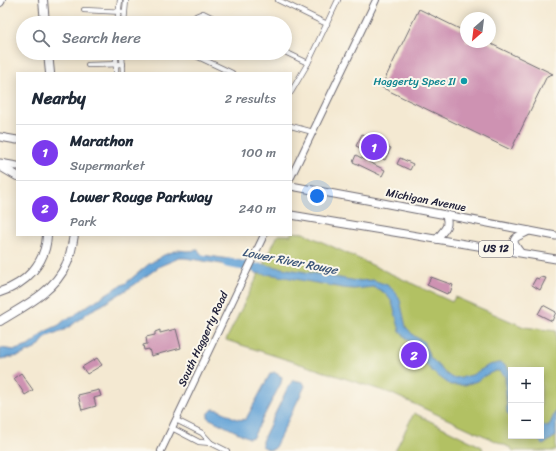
<!DOCTYPE html>
<meta charset="utf-8">
<style>
body{margin:0;font-family:Sriracha,sans-serif;background:#f2f2f3;color:#1f2937}
.controls{position:absolute;right:12px;bottom:12px;display:grid;overflow:hidden;border-radius:0px;box-shadow:0 2px 10px #0003}
.controls button{width:36px;height:36px;display:grid;place-items:center;padding:0;border:0;border-bottom:1px solid #e0e1e3;background:#fff;color:#1f2937;font:20px sans-serif}
.compass{position:absolute;left:460px;top:12px;width:36px;height:36px;border-radius:50%;background:#fff;box-shadow:0 2px 10px #0003;rotate:208deg}
.you{position:absolute;left:317px;top:196px;width:14px;height:14px;margin:-10px;border:3px solid #fff;border-radius:50%;background:#1a73e8;box-shadow:0 0 0 6px #1a73e833}
.badge{display:grid;place-items:center;width:26px;height:26px;border-radius:50%;background:#7c3aed;color:#fff;font-size:13px;font-weight:700}
.pin{position:absolute;translate:-50% -50%;border:2px solid #fff;box-shadow:0 1px 4px #0006}
.list{margin:0;padding:0;list-style:none}
h2{display:flex;justify-content:space-between;align-items:center;height:52px;margin:0;padding:0 16px;font-size:17px}
h2 small{font-size:13px;font-weight:400;color:#747a83}
.list li{display:grid;grid-template-columns:26px 1fr auto;gap:12px;align-items:center;box-sizing:border-box;height:56px;padding:0 16px;border-top:1px solid #e0e1e3}
.list b{display:block;font-size:15px;white-space:nowrap}
.list p{margin:0;font-size:13px;white-space:nowrap;color:#747a83}
.list em{font-size:13px;font-style:normal;color:#747a83}
.icon{flex:none;width:22px;height:22px;fill:none;stroke:currentColor;stroke-width:2;stroke-linecap:round;stroke-linejoin:round}
.map{position:relative;flex:none;width:556px;height:451px;overflow:hidden}
.search{position:absolute;background:#fff;box-shadow:0 2px 10px #0003;left:16px;top:16px;width:276px;height:44px;display:flex;align-items:center;gap:10px;box-sizing:border-box;padding:0 14px;border-radius:22px;color:#747a83;font-size:15px}
.panel{position:absolute;background:#fff;box-shadow:0 2px 10px #0003;left:16px;top:72px;width:276px;height:164px;border-radius:0px}
.map>svg:first-child{display:block}
.green{fill:#b2c163;stroke:#6a724f;fill-rule:evenodd}
.water{fill:#64a3d7;stroke:#436289}
.lines{fill:none;stroke-linecap:round;stroke-linejoin:round}
.river{stroke:#64a3d7;stroke-width:9}
.building{fill:#ce92b2}
.street-casing{stroke:#6c6870;stroke-width:6}
.secondary-casing{stroke:#6c6870;stroke-width:8}
.primary-casing{stroke:#6c6870;stroke-width:9}
.highway-casing{stroke:#6c6870;stroke-width:10}
.street{stroke:#fff;stroke-width:4.5}
.secondary{stroke:#fff;stroke-width:6}
.primary{stroke:#fff;stroke-width:7}
.highway{stroke:#fff;stroke-width:8}
.culture-dot{fill:#0f9aa8;stroke:#fbf7ec;stroke-width:1.5}
.labels{text-anchor:middle;dominant-baseline:central;stroke-width:4;stroke-linejoin:round;paint-order:stroke}
.shield{fill:#fbf7ec;stroke:#636270;stroke-width:1}
.shield-label{font-size:10px;font-weight:bold;fill:#22223b}
.culture-label{font-size:11px;fill:#0d838f;stroke:#fbf7ec;text-anchor:end}
.street-label{font-size:11px;fill:#22223b;stroke:#fbf7ec}
.water-label{font-size:12px;font-style:italic;fill:#3c5679;stroke:#fbf7ec}
</style>
<div class="map">
<svg width="556" height="451" viewBox="0 0 556 451">
<rect width="100%" height="100%" fill="#fbf7ec"/>
<filter id="ink" filterUnits="userSpaceOnUse"><feTurbulence type="fractalNoise" baseFrequency=".025" numOctaves="2"/><feDisplacementMap in="SourceGraphic" scale="8" xChannelSelector="R" yChannelSelector="G"/><feConvolveMatrix kernelMatrix="1 2 1 2 8 2 1 2 1" color-interpolation-filters="sRGB"/></filter>
<filter id="wash" filterUnits="userSpaceOnUse"><feTurbulence type="fractalNoise" baseFrequency=".012" numOctaves="4" result="noise"/><feDisplacementMap in="SourceGraphic" scale="16" xChannelSelector="R" yChannelSelector="G"/><feGaussianBlur stdDeviation="0.9" result="paint"/><feColorMatrix in="noise" values="0 0 0 0 0 0 0 0 0 0 0 0 0 0 0 0 0 1.4 0 .05"/><feComposite in="paint" operator="in"/></filter>
<g filter="url(#wash)">
<rect width="100%" height="100%" fill="#f4e9d2"/>
<g class="green">
<path d="M291 232 303 233 452 302 455 297 524 327 556 331V451H513L511 448 390 393 226 340 278 235H291ZM511 370H541V436H511Z"/>
<polygon points="414,413 482,447 483,451 395,451"/>
</g>
<g class="water">
<polygon points="178,250 187,251 198,250 202,255 242,261 237,269 222,264 185,258 179,258 160,266 134,285 102,305 90,311 72,325 64,330 47,336 37,348 19,356 0,359 0,348 15,350 28,346 36,340 44,332 59,325 66,319 73,317 79,311 114,289 126,283 149,264 164,255"/>
<polygon points="259,264 357,281 373,280 387,285 395,291 400,300 406,327 414,336 423,341 430,357 445,373 452,378 464,377 472,375 489,365 499,363 502,363 511,371 511,417 507,413 505,376 499,371 495,371 486,375 477,381 465,385 451,385 449,384 434,373 425,363 417,348 408,340 400,331 392,302 386,294 380,290 373,287 354,289 343,288 274,275 254,273"/>
<path d="M274 372 282 377 281 383 253 437 249 438 208 418V414L213 409C225 409 234 423 246 419L270 374Z"/>
<polygon points="293,380 303,382 305,386 274,449 269,450 262,446 262,441 286,391"/>
<polygon points="556,410 556,436 543,445 535,436 541,436 541,425 548,427 550,424"/>
</g>
<g class="lines">
<polyline class="river" points="227,263 268,270"/>
</g>
<g id="blocks">
<g class="building">
<polygon points="419,9 466,32 466,42 487,42 553,74 547,76 511,150 381,87"/>
<polygon points="362,134 391,148 385,160 373,154 369,162 385,170 382,176 353,162 356,155 365,160 369,152 356,146"/>
<polygon points="400,158 413,164 410,170 397,164"/>
<polygon points="431,277 453,285 450,293 448,292 447,294 427,285"/>
<polygon points="540,277 546,278 540,290 532,285 536,278 539,279"/>
<polygon points="543,305 556,312 552,321 538,314"/>
<polygon points="176,329 181,348 151,356 149,349 144,350 143,345 147,344 146,337 155,335 155,332 160,330 160,333"/>
<polygon points="97,358 102,365 87,374 82,367"/>
<polygon points="21,373 33,390 25,395 14,378"/>
<polygon points="99,390 101,396 94,398 96,406 82,410 78,395"/>
</g>
</g>
</g>
<g filter="url(#ink)">
<use href="#blocks" fill-opacity="0" stroke="#6c6870" stroke-width="1"/>
<g class="lines">
<g class="street-casing">
<g id="street">
<polyline points="278,0 327,24"/>
<polyline points="84,10 124,12"/>
<polyline points="117,23 120,0"/>
<polyline points="124,23 126,0"/>
<polyline points="192,23 196,16 203,13 223,23"/>
<polyline points="285,52 308,63"/>
<polyline points="116,53 116,73"/>
<polyline points="122,53 123,73"/>
<polyline points="190,53 232,73"/>
<polyline points="88,65 123,64"/>
<polyline points="291,92 308,63 338,0"/>
<polyline points="291,126 313,132"/>
<polyline points="172,428 199,442 211,443 202,433 176,420"/>
<polyline points="211,443 227,451"/>
</g>
</g>
<g class="secondary-casing">
<g id="secondary">
<polyline points="291,177 376,0"/>
<polyline points="161,451 264,235"/>
</g>
</g>
<g class="primary-casing">
<g id="primary">
<polyline points="0,137 17,140"/>
<polyline points="0,163 17,166"/>
<polyline points="291,186 367,200 556,236"/>
<polyline points="291,215 556,259"/>
<path d="M437 239C443 230 450 228 446 216"/>
<path d="M520 252C508 237 516 238 529 231"/>
</g>
</g>
<g class="highway-casing">
<g id="highway">
<polyline points="43,0 45,23"/>
<polyline points="0,2 1,0"/>
<polyline points="48,53 50,73"/>
<polyline points="0,166 17,176"/>
<path d="M0 292C26 284 46 263 47 235"/>
<path d="M0 321C24 306 54 292 66 265 71 256 72 245 74 235"/>
</g>
</g>
<use href="#street" class="street"/>
<use href="#secondary" class="secondary"/>
<use href="#primary" class="primary"/>
<use href="#highway" class="highway"/>
</g>
</g>
<circle class="culture-dot" cx="464" cy="81" r="4"/>
<g class="labels">
<rect class="shield" x="479" y="241" width="34" height="16" rx="3"/>
<g class="shield-label">
<text x="496" y="249">US 12</text>
</g>
<g class="culture-label">
<text x="456" y="81">Haggerty Spec II</text>
</g>
<g class="street-label">
<text transform="translate(426 200) rotate(11)">Michigan Avenue</text>
<text transform="translate(203 339) rotate(-65)">South Haggerty Road</text>
</g>
<g class="water-label">
<text transform="translate(290 261) rotate(11)">Lower River Rouge</text>
</g>
</g>
</svg>
<div class="controls">
<button>+</button>
<button>−</button>
</div>
<svg class="compass" viewBox="-18 -18 36 36"><path d="M0-13l5 13h-10z" fill="#e53935"/><path d="M0 13l5-13h-10z" fill="#747a83"/></svg>
<div class="you"></div>
<div class="pin badge" style="left:374px;top:147px">1</div>
<div class="pin badge" style="left:414px;top:355px">2</div>
<div class="search"><svg class="icon" aria-label="search" viewBox="0 0 24 24"><circle cx="10" cy="10" r="6"/><path d="M15 15l6 6"/></svg>Search here</div>
<section class="panel">
<h2>Nearby<small>2 results</small></h2>
<ul class="list">
<li><span class="badge">1</span><div><b>Marathon</b><p>Supermarket</p></div><em>100 m</em></li>
<li><span class="badge">2</span><div><b>Lower Rouge Parkway</b><p>Park</p></div><em>240 m</em></li>
</ul>
</section>
</div>
